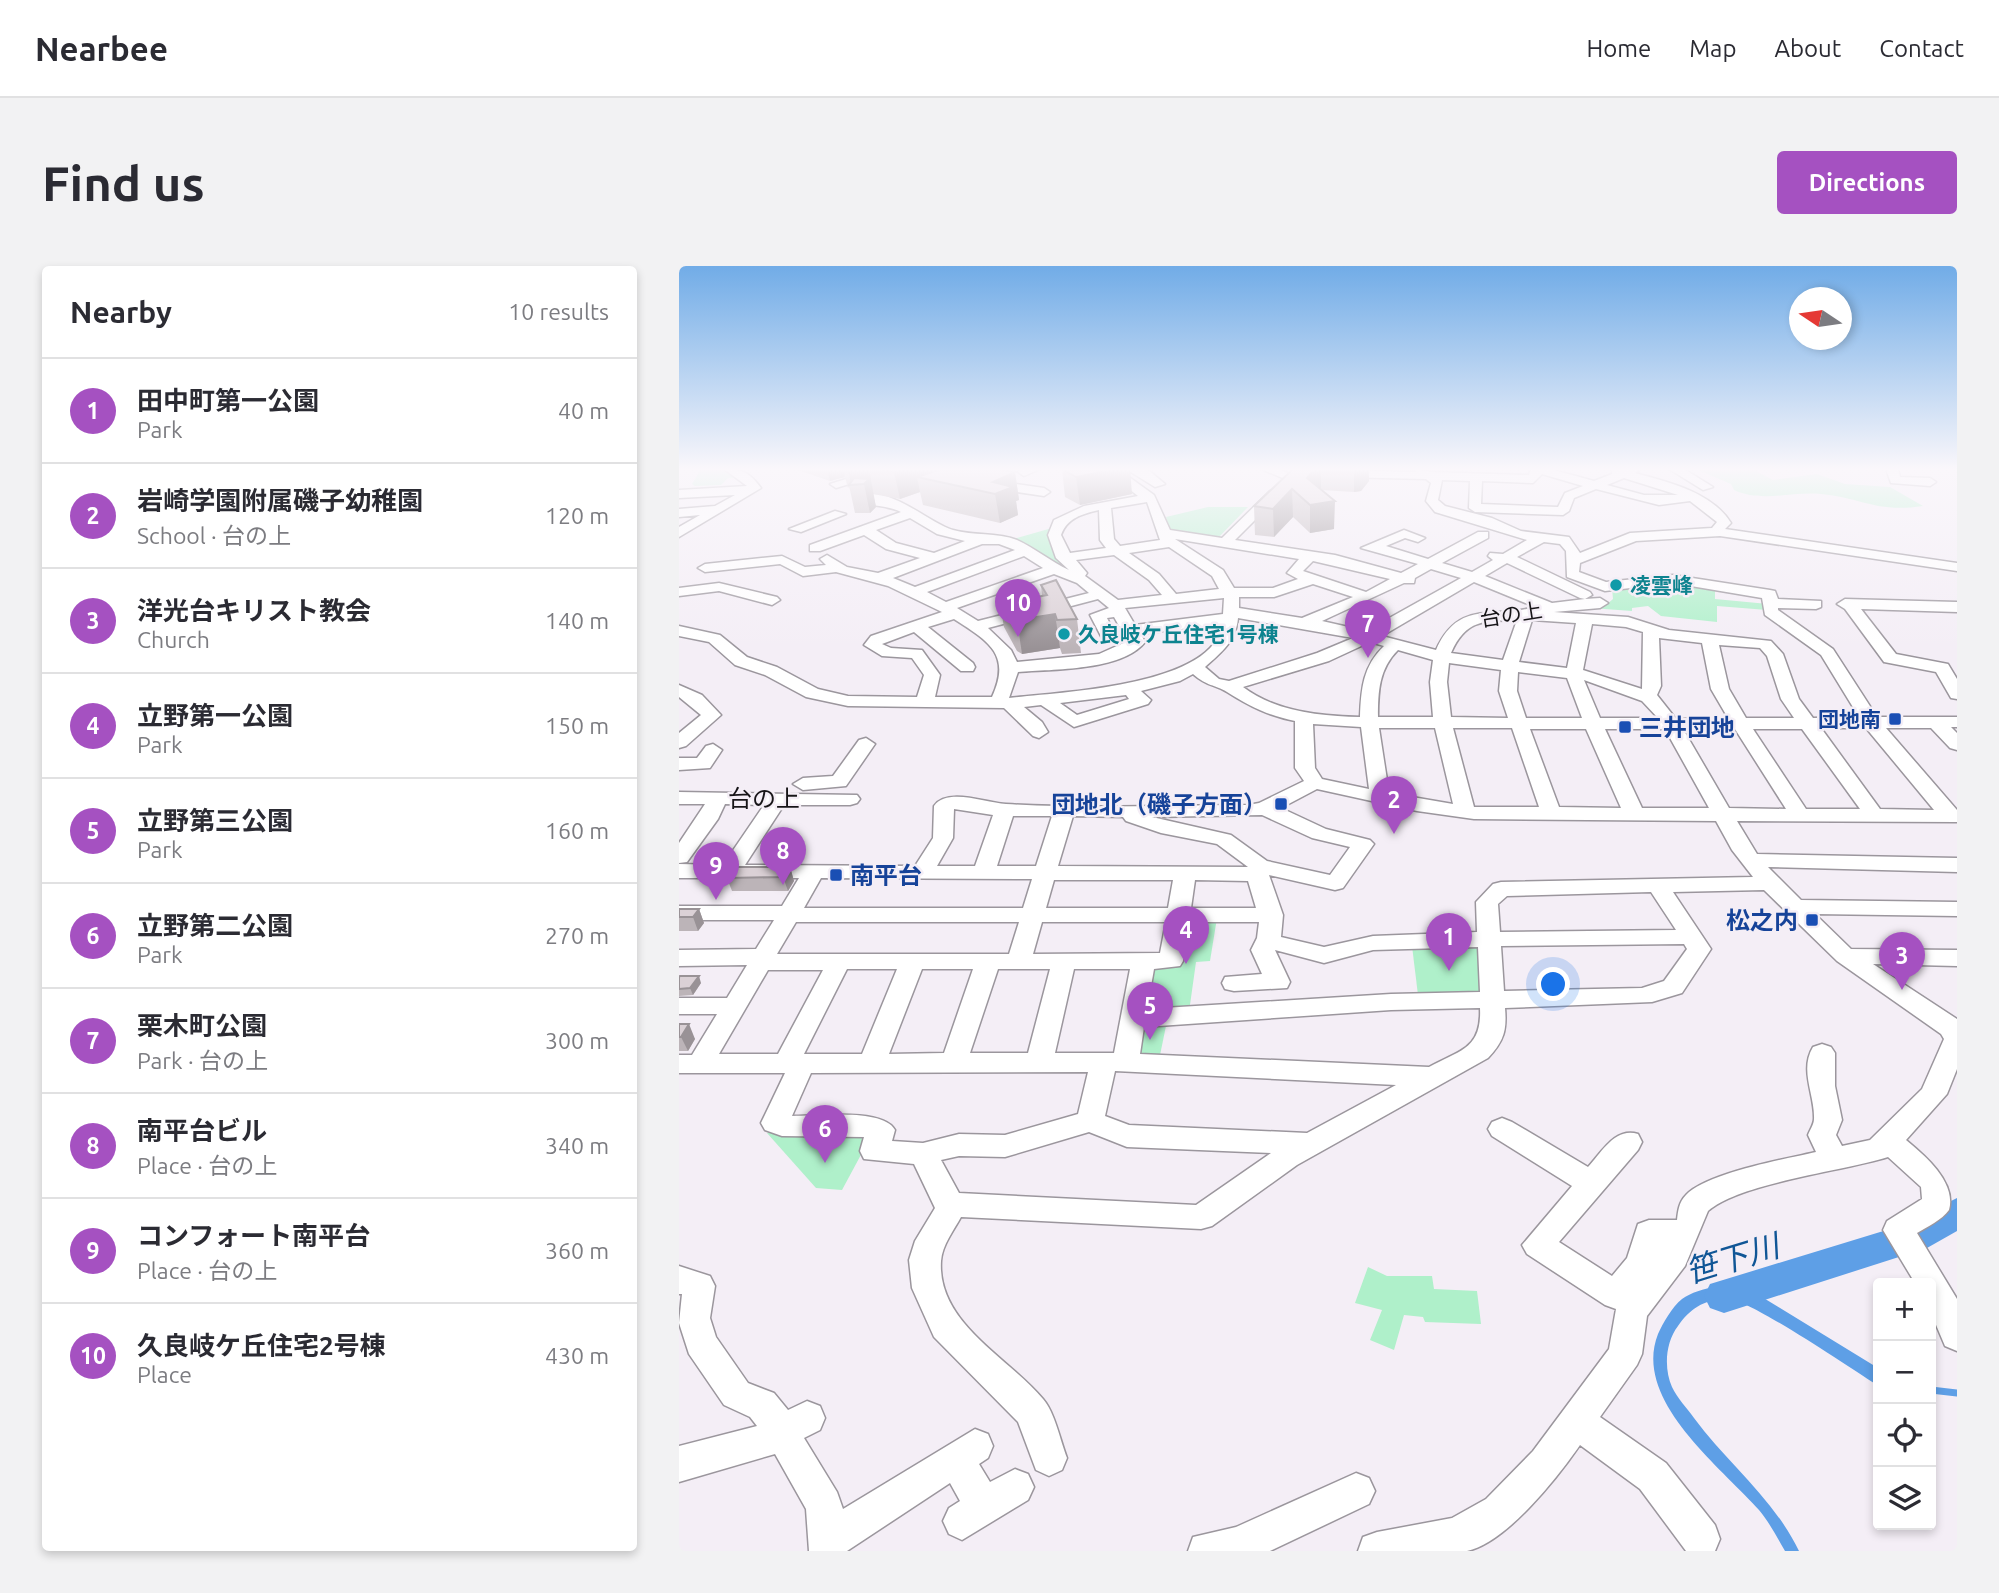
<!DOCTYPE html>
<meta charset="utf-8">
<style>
body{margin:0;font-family:Ubuntu,"Noto Sans JP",sans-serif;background:#f2f2f3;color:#2b2b33}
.controls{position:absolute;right:21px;bottom:21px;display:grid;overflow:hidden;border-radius:7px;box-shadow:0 4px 10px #0003}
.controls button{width:63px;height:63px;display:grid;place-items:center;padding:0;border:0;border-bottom:2px solid #e1e1e2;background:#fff;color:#2b2b33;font:35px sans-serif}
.compass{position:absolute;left:1110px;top:21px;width:63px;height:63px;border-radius:50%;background:#fff;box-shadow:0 4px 10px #0003;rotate:283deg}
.you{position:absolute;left:875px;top:719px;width:24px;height:24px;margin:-18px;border:5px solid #fff;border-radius:50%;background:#1a73e8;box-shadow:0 0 0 10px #1a73e833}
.badge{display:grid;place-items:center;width:46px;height:46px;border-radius:50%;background:#a551c1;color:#fff;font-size:23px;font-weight:700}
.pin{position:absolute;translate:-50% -58px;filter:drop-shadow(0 2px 4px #0008)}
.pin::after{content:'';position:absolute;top:37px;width:24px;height:21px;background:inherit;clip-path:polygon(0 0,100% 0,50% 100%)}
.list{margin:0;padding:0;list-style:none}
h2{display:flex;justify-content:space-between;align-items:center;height:91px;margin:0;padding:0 28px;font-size:30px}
h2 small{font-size:23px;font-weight:400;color:#7c7c81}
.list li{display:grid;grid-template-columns:46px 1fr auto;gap:21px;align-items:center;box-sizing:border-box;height:105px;padding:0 28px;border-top:2px solid #e1e1e2}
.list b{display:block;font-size:26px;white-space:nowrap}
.list p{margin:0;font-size:23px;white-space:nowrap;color:#7c7c81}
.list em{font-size:23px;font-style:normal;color:#7c7c81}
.icon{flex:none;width:38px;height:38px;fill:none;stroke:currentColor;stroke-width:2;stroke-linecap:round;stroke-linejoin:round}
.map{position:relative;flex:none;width:1278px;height:1285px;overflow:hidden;border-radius:7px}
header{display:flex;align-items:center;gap:42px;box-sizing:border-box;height:98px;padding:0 35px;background:#fff;border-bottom:2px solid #e1e1e2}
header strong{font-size:33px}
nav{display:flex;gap:38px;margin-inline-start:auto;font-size:24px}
.intro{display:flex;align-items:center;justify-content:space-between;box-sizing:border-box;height:168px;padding:0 42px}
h1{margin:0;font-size:49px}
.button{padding:18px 32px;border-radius:7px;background:#a551c1;color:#fff;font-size:24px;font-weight:700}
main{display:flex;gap:42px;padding:0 42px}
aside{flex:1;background:#fff;border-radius:7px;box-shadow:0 4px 10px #0003}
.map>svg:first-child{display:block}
.green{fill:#aff0ca}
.water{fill:#5e9fe6}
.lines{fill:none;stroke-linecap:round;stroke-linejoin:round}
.stream{stroke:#5e9fe6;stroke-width:7}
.river{fill:#5e9fe6;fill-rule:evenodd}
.minor-casing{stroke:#9b969d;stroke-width:3}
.minor{fill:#fff;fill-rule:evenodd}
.wall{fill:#bcb4b8}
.shaded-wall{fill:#999296}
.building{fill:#dbd1d6;stroke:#999296;stroke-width:2}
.culture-dot{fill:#0f9aa8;stroke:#f4eef6;stroke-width:2.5}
.transit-dot{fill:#1a4fb4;stroke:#f4eef6;stroke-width:2.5}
.labels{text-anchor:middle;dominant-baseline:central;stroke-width:5;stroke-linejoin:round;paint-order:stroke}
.far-culture-label{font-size:21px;font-weight:bold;fill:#0d838f;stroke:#f4eef6;text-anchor:start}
.far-street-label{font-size:21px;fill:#171518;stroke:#f4eef6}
.far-transit-label{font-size:21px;font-weight:bold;fill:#164399;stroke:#f4eef6;text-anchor:end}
.transit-label{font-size:24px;font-weight:bold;fill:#164399;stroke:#f4eef6;text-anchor:start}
.street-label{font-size:24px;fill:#171518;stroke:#f4eef6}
.near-water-label{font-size:32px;font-style:italic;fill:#105696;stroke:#f4eef6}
</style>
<header>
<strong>Nearbee</strong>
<nav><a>Home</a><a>Map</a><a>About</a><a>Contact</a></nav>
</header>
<div class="intro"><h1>Find us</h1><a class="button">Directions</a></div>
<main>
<aside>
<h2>Nearby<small>10 results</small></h2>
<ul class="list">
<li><span class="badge">1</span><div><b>田中町第一公園</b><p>Park</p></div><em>40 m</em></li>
<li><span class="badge">2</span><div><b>岩崎学園附属磯子幼稚園</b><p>School · 台の上</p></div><em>120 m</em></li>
<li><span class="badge">3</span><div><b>洋光台キリスト教会</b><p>Church</p></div><em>140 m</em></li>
<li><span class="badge">4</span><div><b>立野第一公園</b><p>Park</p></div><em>150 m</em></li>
<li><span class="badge">5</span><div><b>立野第三公園</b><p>Park</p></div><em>160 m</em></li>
<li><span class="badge">6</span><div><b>立野第二公園</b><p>Park</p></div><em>270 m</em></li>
<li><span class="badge">7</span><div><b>栗木町公園</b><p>Park · 台の上</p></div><em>300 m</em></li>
<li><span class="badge">8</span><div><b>南平台ビル</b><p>Place · 台の上</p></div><em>340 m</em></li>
<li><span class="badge">9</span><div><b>コンフォート南平台</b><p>Place · 台の上</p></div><em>360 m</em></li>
<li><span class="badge">10</span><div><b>久良岐ケ丘住宅2号棟</b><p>Place</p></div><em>430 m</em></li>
</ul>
</aside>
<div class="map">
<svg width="1278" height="1285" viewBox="0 0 1278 1285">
<rect width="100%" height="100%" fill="#f4eef6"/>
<g class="green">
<polygon points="22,203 48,203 62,211 49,212 42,219 16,220 13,218"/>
<path d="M1017 203H1082L1077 205 1094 214 1138 208 1166 218 1211 221 1244 240C1197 247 1184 232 1142 228 1111 225 1084 237 1055 224L1052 218Z"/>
<polygon points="529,241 569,241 539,272 490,265 487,251"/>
<path d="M373 262C367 285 386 297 402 311L331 274Z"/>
<polygon points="987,317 1036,322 1036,333 1089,338 1088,344 1038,340 1038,356 982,350 969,340 953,342 953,345 898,341 927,339 934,333 933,322"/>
<polygon points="506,652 538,652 531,695 517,696 510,746 463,749 471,701 497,701"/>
<polygon points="733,680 803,680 805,729 739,729"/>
<polygon points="488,755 480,794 454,792 462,756"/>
<polygon points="88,867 187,867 191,872 163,924 137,922"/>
<polygon points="689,1001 708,1010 753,1010 755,1023 798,1025 802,1058 746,1056 744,1051 725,1049 715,1084 691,1074 703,1044 676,1037"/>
</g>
<path class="water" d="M1075 1014 1087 1023 1078 1028 1199 1102 1195 1117C1171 1102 1074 1036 1053 1034 1029 1031 1012 1041 999 1060 986 1077 985 1103 993 1121 998 1132 1008 1142 1015 1152 1049 1198 1095 1233 1120 1285H1106C1098 1271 1090 1256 1080 1244 1041 1200 953 1134 979 1068 984 1057 993 1041 1003 1033 1021 1020 1054 1019 1075 1014Z"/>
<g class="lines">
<polyline class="stream" points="1252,1124 1278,1127"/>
<polygon class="river" points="1278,932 1278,965 1248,982 1045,1047 1031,1042 1025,1030 1031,1018 1224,959"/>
<g class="minor-casing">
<g id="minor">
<path d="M45 203C64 203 71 207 82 222L0 271V261L21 249 0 251V243L36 240 56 229 0 232V224L68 220Z"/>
<polygon points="199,203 219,203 157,222 151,218"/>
<polygon points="342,203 361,203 345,210 339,206"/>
<path d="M425 203H439L475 229 491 264 543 272 591 225H599V231L556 274 656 289 722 307 739 298 682 282 725 264 746 272 739 276 726 272 707 280 749 293 799 266H809V272L763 297 793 306 814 294 809 290 811 287 824 288 848 274 756 246 747 235 752 217 747 213 660 211 656 210V204L737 206 735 203 753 206 850 209 852 203H871L915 215 933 208V203H962L956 207C989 216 1033 226 1052 257L1046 263 1278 297V305L1041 270 957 275 901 297 900 306 927 316 994 309 1091 324 1096 325 1099 333 1142 335V341L1137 343 1099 342V344L1154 383 1198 451H1278V461H1272L1278 467V484L1271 482 1252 462H1207L1278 544V556L1058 555 1078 588 1278 592V606L1089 601 1122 634 1278 636V650L1136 648 1172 683 1278 684V700L1194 698 1278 753V803L1268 828 1227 874C1244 888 1278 916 1270 944 1263 954 1248 961 1238 967L1278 1033V1085L1266 1080 1252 1047V1017H1236L1204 964 1208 955 1243 933 1242 921 1209 891C1165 905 1060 917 1029 945L1006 1000 968 1050 963 1088 958 1099 921 1151 987 1197 1036 1259 1041 1273 1036 1285H1007L961 1223 901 1179C879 1211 827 1277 788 1285 761 1285 708 1285 679 1285L684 1271 698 1266 773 1252 807 1233 854 1185 930 1083 937 1043 926 1039 848 988 843 979 893 920 813 870 809 863 813 856 823 852 833 856 909 901C923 886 936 861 959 868L963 876 959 884 880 976 933 1010 948 992 959 958 970 954H998C999 945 1000 936 1007 929 1028 907 1106 893 1137 886L1129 869C1131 864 1135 858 1135 853 1136 829 1120 804 1134 781L1143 778 1152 781 1156 787V820L1163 854 1157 869 1163 880 1191 874 1243 823 1265 773 1262 768 1158 695 1085 624 994 626 1032 683 1003 727 973 736 826 742C828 764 825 775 809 792L618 899 533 960 522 963 282 951C275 964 263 979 262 995 258 1057 329 1091 364 1133 376 1147 381 1174 388 1192L383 1204 370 1210 357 1204 339 1156 255 1071 233 1022 230 994 236 975 256 942 235 898 185 893 181 885 185 871 103 870 86 864 82 857 106 807H0V789H13L38 748H0V732H48L68 699 0 700V684L77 683 95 654H0V640H103L120 612H0V598L44 599 85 539 46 538 39 553 8 596 0 597V577L26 538H0V526L178 529 181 533 178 537 171 539H105L66 599 236 600 254 572 255 540C268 521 308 537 327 538 407 543 489 539 569 539L580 537 625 515 616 502V455C590 450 570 440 548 426 535 418 529 421 514 408L501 415 462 425 472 434 469 438 395 461 362 439 345 441 363 456 369 466 360 472 354 470 325 442 169 440 127 431 86 409 56 399 30 376 0 370V360L41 369 68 391 98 401 139 423 169 430 238 431 245 409 233 392 203 390 185 379 192 370 263 346 209 320 157 306 124 310 101 298 26 306 19 302 26 298 103 290 126 301 147 299 141 293 148 289 168 301 199 307 241 292 207 283 185 269 141 285H131V279L222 246C207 238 186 241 176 234 203 212 249 257 274 264 294 270 318 266 338 274 356 282 372 296 390 304L377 292 369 269 375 254 405 240 459 230ZM863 208 904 220 886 227 879 241 802 238 803 215 854 217ZM945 212 999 229H965L928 219ZM763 214 791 215 790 242 796 246 884 249 890 245 895 232 917 223 980 239 1011 235 1038 256 1033 262 951 267 901 287 890 271 842 265 813 252 766 240 759 234ZM468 236 481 274 441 280 435 273 432 242ZM420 244 421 274 427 282 391 287 382 269C388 252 403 248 420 244ZM231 252 258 268 286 275 255 287 217 277 197 264ZM496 273 620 293 608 307 619 313 594 322H555L544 304ZM865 276 881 278 887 285 888 311 926 325 994 317 1083 332 1086 349 1142 389 1180 451 1134 452 1120 433 1104 388 1092 375 990 364 949 351 875 346 921 342 929 337 921 332 906 333 913 329 911 326 838 291ZM303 278H320L336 284 236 321 214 312ZM490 281 533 310 540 323 497 328 480 308 450 287ZM435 289 470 314 483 329 439 334 406 310 408 307 397 294ZM345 290 364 302 267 336 248 326ZM634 295 711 313 687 326 624 305ZM828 297 901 332 906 333 873 337 806 310ZM752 303 782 312 687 365 643 355 725 317H735L736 312ZM375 308 398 317 410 327 299 355 278 342ZM795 316 856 341C813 353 780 333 757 384L703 370ZM634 318 674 331 623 352 560 342V331H595ZM545 332 544 348 456 359 446 342ZM419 333 430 342 411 349 424 374 449 375 420 388 338 396 332 384 309 362ZM435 351 443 365 435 366 428 352ZM559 352 674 372 638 387 550 415 540 413 526 401C543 386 557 375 559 352ZM275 353C309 375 333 388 313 431H256L261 409 243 384 212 382 203 378 235 366 282 405H294L296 401 294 397 249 361ZM838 354 824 394 772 387C787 353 805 355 838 354ZM853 354 897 357 888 402 840 396ZM543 358C536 421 378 426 330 432L339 406C374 403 443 405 466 376L462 368ZM913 358 947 361 964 366 963 423 904 404ZM980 372 1023 377 1032 423 1049 452 997 453 978 429 982 420ZM691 376 705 380C684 400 682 423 681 451 642 450 597 446 564 421L650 395ZM1040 379 1081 382 1088 390 1102 433 1115 452H1067L1050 423ZM719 384 754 394 751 416 754 451H699C699 425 700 403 719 384ZM770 397 822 404 820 425 829 452 772 451 768 416ZM839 406 888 412 903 452H847L838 425ZM905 414 963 435 979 452H921ZM447 429 450 433 398 449 381 437ZM634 458 682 461 690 523 643 513 636 502ZM700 462H756L774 538 710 527ZM774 462H833L860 541H795ZM1142 462H1187L1255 544 1201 543ZM851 463H907L942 542 880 541ZM926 463H986L1030 542H963ZM1004 463H1056L1107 543 1050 542ZM1074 463H1123L1181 543H1127ZM638 523 738 545 795 553 1037 555 1053 584 1074 611 822 616 814 618 797 636 798 666 694 670 645 681 602 671 604 649 590 609 656 624 664 622 695 578 691 574 647 563 602 542ZM275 543 314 549 296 600H258L274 572ZM583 549 633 572 671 581 651 609 588 595 552 569 473 551ZM334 550H373L357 600H318ZM394 550 444 551 447 555 482 567 538 578 569 601 379 600ZM142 612 353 613 344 642H125ZM375 614H494L489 642H367ZM516 614 569 615 577 642H512ZM972 626 997 664 821 666 819 638 828 630ZM117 656H340L330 688H98ZM363 656H487L481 687 354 688ZM510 656H580L578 672 572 684 583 708 546 711 543 717 546 723 555 725 608 722 611 716 596 684 645 697 694 684 799 681 801 726 712 728 468 743 475 703 501 700 504 695ZM1005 678 1008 683 985 715 963 722 825 725 822 680ZM168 703H218L183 788H125ZM243 703H294L265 787 210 788ZM319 703H371L349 787H291ZM395 703H451L435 787H376ZM89 704H144L99 788H40ZM801 742C803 783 781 784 750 801L461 788 465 761 712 744ZM436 805 717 819 628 867 450 859 426 850ZM409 806 399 848 326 869 280 868 244 877 213 875 216 864C204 842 138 850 113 850L132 807ZM410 866 448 881 592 887 517 939 280 927 262 894 280 890 326 891Z"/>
<polygon points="447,203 468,203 486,218 476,221"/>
<polygon points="582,203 600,203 617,211 611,215"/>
<polygon points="990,203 1005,203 1034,221 1024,224"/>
<polygon points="1207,203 1219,203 1221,211 1251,212 1257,216 1251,220 1212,217"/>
<polygon points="308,214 365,222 371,226 365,230 304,221 302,218"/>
<polygon points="156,245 167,248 122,266 110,263"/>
<polygon points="40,317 98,331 101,334 93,339 40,325 0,330 0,322"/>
<polygon points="1166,333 1278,336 1278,346 1182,343 1217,388 1269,398 1278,413 1278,433 1272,432 1257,406 1205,396 1166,343 1158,338"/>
<polygon points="0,419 23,429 42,449 7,480 0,482 0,467 22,449 0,431"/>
<polygon points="187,472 196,478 167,520 124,524 114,518 124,512 154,510 180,474"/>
<polygon points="34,478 43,484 31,502 0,504 0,492 18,492 27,480"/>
<polygon points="0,1000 31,1010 36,1020 31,1052 37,1071 69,1117 95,1127 109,1144 128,1135 141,1140 146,1152 141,1164 125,1172 158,1226 164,1243 296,1163 309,1168 314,1180 309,1192 300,1198 311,1216 336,1203 349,1208 355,1221 349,1234 283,1274 270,1268 264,1255 270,1242 281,1235 271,1217 168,1285 130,1285 127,1243 96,1188 0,1216 0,1180 78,1160 71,1151 45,1139 10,1088 0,1057 3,1028 0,1028"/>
<polygon points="677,1207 690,1212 696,1225 690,1238 591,1285 509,1285 514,1271 557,1261"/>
</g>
</g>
<use href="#minor" class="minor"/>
</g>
<g class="wall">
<polygon points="116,203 260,203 336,206 340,234 337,235 339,249 321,257 244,239 241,226 221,233 194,228 197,241 191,247 176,247 171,224 170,221 169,222 166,211 151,215"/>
<polygon points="383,203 453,228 401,239 386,231"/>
<polygon points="614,203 690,203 690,215 682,225 675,226 642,224 655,263 631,267 614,251 595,271 576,269 575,240"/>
<polygon points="362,319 398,353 402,387 383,388 381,382 343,388 338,385 325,361 319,328 343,334 363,330"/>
<polygon points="111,601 115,615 109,625 53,625 48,612"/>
<polygon points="0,643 20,643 25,657 19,665 0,665"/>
<polygon points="0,711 22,717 14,729 0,730"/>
<polygon points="0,758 16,773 9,785 0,785"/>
</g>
<g class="shaded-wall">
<polygon points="148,203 164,203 166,211 151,215"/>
<polygon points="169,203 190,203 197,241 191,247 185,218 172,218"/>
<polygon points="225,203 260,203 262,216 238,211 241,226 221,233 215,206"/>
<polygon points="438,203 451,203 453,228 401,239 397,211"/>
<polygon points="636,203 642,203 642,224 628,212"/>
<polygon points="675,203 690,203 690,215 682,225 675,226"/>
<polygon points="336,206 340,234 337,235 339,249 321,257 314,216"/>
<polygon points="613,223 614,251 595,271 594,243"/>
<polygon points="656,235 655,263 631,267 631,239"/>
<polygon points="376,348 381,382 343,388 338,354"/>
<polygon points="111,601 115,615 109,625 104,611"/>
<polygon points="20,643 25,657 19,665 14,651"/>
<polygon points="20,710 22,717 14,729 11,722"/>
<polygon points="10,758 16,773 9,785 2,771"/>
</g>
<g class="building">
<polygon points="199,203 225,203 215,206"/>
<polygon points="262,203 320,203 336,206 314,216 334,221 316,228 238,211"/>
<polygon points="383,203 438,203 397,211"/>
<polygon points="614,203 636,203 628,212 656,235 631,239 613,223 594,243 575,240"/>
<polygon points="175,212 190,213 185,218 170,219"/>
<polygon points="377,314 398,353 378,354 376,348 338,354 333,351 319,328 336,324 343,334 368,329 362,319"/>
<polygon points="55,601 111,601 104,611 48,612"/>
<polygon points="0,643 20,643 14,651 0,651"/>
<polygon points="1,710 20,710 11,722 0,723 0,711"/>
<polygon points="0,758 10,758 2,771 0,771"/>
</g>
<linearGradient id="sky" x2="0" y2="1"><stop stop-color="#71ace7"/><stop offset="0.53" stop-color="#faf7fb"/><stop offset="1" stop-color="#faf7fb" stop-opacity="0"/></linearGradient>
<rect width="1278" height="383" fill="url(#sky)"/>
<g class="culture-dot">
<circle cx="937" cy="319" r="7"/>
<circle cx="385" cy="368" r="7"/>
</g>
<g class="transit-dot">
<rect x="1209" y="446" width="14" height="14" rx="3.5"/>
<rect x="939" y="454" width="14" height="14" rx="3.5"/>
<rect x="595" y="531" width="14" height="14" rx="3.5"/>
<rect x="150" y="602" width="14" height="14" rx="3.5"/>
<rect x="1126" y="647" width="14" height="14" rx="3.5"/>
</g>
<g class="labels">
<g class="far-culture-label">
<text x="951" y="319">凌雲峰</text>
<text x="399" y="368">久良岐ケ丘住宅1号棟</text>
</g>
<g class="far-street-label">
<text transform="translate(832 348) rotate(-9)">台の上</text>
</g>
<g class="far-transit-label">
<text x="1202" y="453">団地南</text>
</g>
<g class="transit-label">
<text x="960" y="461">三井団地</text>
<text x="588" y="538" text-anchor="end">団地北（磯子方面）</text>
<text x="171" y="609">南平台</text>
<text x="1119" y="654" text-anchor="end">松之内</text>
</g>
<g class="street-label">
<text x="85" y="532">台の上</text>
</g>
<g class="near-water-label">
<text transform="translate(1053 992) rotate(-17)">笹下川</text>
</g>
</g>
</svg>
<div class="controls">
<button>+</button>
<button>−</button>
<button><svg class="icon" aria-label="locate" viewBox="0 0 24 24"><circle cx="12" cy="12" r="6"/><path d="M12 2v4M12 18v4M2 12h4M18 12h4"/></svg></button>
<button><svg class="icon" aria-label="layers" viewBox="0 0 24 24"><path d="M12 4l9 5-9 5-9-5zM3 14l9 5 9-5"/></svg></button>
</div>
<svg class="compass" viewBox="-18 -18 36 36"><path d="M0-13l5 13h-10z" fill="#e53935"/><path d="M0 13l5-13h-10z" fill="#7c7c81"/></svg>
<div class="you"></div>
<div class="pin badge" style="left:770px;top:705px">1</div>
<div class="pin badge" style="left:715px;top:568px">2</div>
<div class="pin badge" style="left:1223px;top:724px">3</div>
<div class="pin badge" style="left:507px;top:698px">4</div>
<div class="pin badge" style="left:471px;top:774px">5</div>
<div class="pin badge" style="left:146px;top:897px">6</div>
<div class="pin badge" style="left:689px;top:392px">7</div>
<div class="pin badge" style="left:104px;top:619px">8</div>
<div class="pin badge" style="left:37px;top:634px">9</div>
<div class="pin badge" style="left:339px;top:371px">10</div>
</div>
</main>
